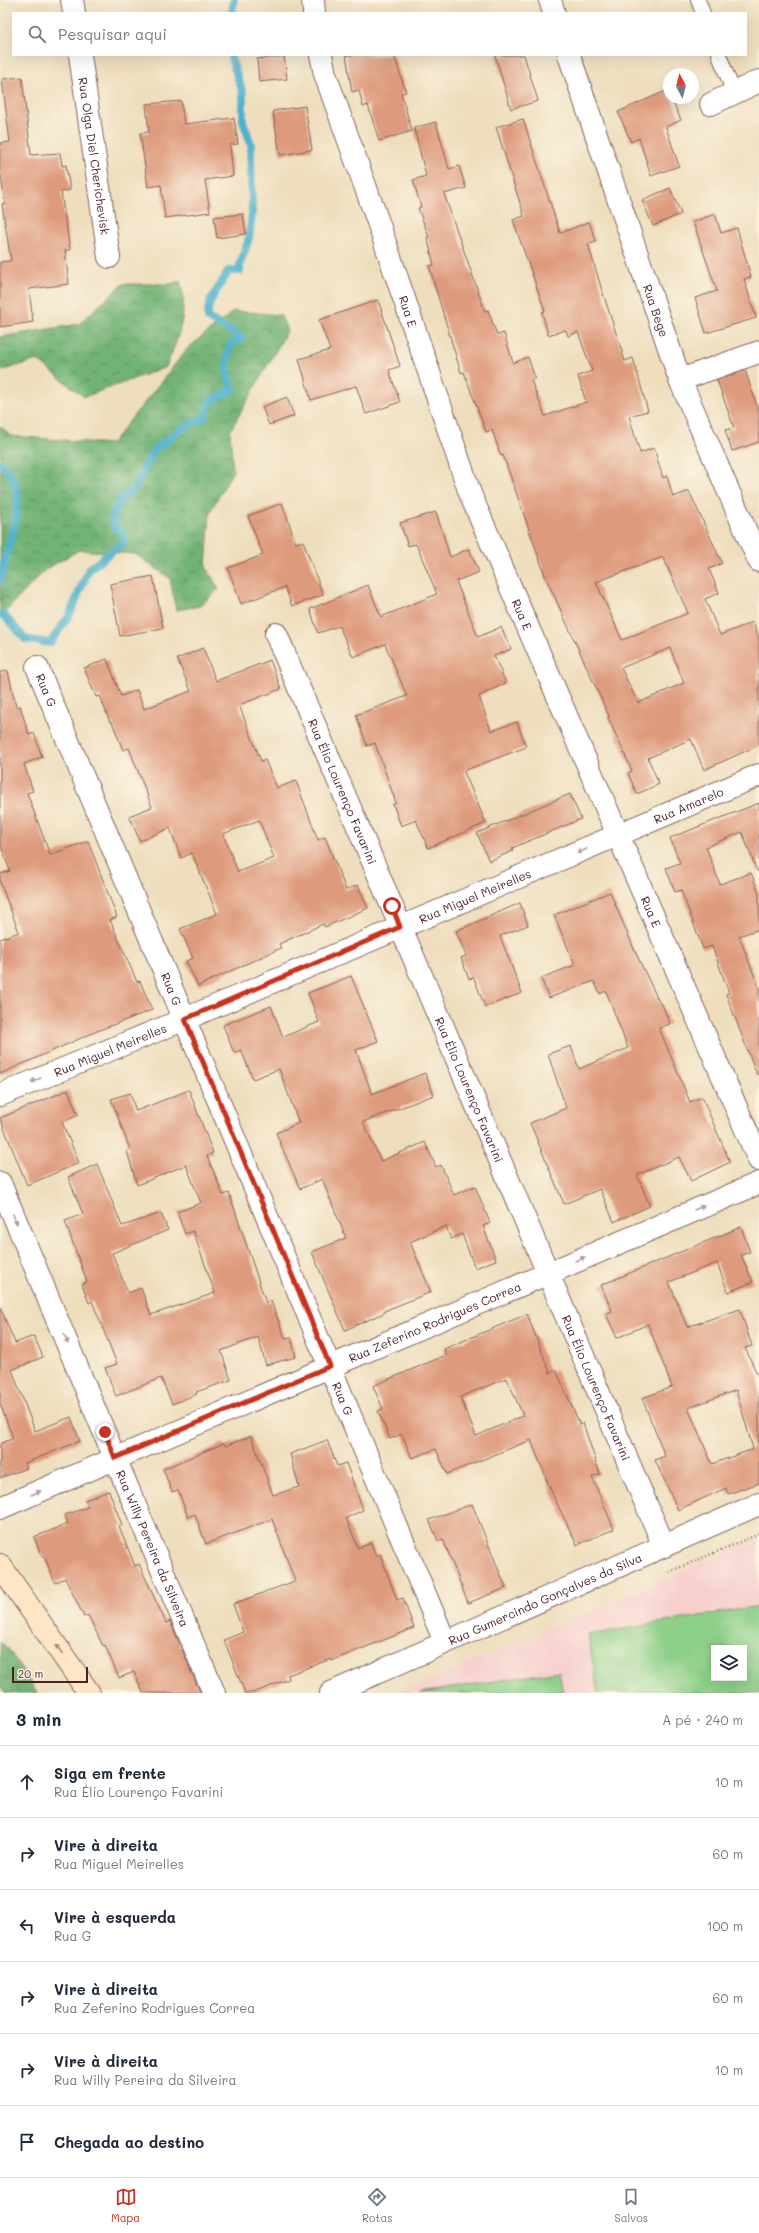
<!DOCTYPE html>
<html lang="pt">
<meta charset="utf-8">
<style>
body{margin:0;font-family:Mali,sans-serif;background:#f2f2f3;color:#1f2937}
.controls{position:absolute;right:12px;bottom:12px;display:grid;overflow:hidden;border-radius:0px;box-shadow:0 4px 16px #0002}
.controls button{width:36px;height:36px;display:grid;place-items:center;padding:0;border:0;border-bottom:1px solid #e0e1e3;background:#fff;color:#1f2937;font:20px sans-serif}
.compass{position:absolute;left:663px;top:68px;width:36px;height:36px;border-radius:50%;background:#fff;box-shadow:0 4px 16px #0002;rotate:353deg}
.scale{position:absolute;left:12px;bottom:10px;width:76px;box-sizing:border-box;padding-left:4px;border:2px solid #4a1f2b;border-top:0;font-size:11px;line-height:14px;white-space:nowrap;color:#4a1f2b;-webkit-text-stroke:3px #fcf5e5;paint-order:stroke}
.stop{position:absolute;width:12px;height:12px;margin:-9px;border:3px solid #c8321e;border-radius:50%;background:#fff}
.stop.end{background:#c8321e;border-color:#fff;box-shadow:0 1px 4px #0008}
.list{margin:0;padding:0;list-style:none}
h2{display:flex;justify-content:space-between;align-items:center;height:52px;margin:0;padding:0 16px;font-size:17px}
h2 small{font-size:13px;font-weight:400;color:#747a83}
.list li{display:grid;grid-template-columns:26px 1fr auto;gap:12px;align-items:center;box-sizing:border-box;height:72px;padding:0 16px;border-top:1px solid #e0e1e3}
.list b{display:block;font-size:15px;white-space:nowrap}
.list p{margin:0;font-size:13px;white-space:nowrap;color:#747a83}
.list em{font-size:13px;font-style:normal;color:#747a83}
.icon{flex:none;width:22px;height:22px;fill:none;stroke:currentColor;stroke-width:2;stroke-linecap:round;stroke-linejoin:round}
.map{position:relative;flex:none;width:759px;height:1693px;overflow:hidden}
.search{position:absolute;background:#fff;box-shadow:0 4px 16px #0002;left:12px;right:12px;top:12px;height:44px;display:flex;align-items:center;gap:10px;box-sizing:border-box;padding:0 14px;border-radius:0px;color:#747a83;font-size:15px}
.sheet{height:484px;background:#fff}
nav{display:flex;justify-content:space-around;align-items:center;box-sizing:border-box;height:56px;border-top:1px solid #e0e1e3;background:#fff;font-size:11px;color:#747a83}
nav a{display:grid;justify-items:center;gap:2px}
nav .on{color:#c8321e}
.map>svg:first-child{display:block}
.built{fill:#f7d0ce;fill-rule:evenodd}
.forest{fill:url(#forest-crowns);stroke:#5e6850}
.pitch{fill:#8ccf88;stroke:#6b775a;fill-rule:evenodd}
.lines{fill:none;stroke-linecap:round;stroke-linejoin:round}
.stream{stroke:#4db1cc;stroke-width:8}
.building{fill:#de9a7c;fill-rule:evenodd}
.service-casing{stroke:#83625e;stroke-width:16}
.minor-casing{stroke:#83625e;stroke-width:24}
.tertiary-casing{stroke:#83625e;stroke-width:24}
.secondary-casing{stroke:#83625e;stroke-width:24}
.path{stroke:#83625e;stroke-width:2.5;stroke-dasharray:1 3;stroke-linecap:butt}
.service{stroke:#fff;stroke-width:14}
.minor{stroke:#fff;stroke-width:22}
.tertiary{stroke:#fff;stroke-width:22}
.secondary{stroke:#fde5c5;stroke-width:22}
.oneway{fill:#ae9aa0}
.oneway2{fill:#a48278}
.route{stroke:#c8321e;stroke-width:5}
.labels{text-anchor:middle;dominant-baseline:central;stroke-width:3.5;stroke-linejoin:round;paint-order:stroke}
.street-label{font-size:12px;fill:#4a1f2b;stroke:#fcf5e5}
</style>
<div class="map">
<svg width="759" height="1693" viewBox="0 0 759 1693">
<defs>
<pattern id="forest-crowns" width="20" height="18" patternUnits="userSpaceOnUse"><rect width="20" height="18" fill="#71b274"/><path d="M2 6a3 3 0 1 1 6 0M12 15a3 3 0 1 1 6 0" fill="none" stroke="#5f905f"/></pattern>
</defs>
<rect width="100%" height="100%" fill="#fcf5e5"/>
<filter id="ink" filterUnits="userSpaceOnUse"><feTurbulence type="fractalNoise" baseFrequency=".025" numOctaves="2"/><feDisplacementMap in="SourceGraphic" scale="8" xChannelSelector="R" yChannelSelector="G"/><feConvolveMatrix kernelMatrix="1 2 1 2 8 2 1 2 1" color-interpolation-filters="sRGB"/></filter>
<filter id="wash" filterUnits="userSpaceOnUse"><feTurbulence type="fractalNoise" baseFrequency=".012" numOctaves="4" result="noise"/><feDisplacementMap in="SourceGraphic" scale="16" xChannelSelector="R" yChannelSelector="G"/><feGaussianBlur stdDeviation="0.9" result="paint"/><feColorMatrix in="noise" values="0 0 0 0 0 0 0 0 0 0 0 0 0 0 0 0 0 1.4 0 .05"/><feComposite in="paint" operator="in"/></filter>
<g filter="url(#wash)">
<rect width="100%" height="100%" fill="#eedebd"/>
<path class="built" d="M759 1538V1693H399ZM714 1648H744V1678H714Z"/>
<g class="forest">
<path d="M180 281C189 312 178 339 166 367L84 397 37 360 0 371V337L79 324 123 284H170Z"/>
<polygon points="234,311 281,315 287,331 230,431 233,471 210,512 206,567 219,589 200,606 176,610 170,578 135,554 79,550 46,569 0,617 0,426 11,436 111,444 188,348"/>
<polygon points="0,1641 9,1650 37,1693 6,1693 0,1686"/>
</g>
<g class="pitch">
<path d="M759 1606V1693H598L588 1635ZM714 1648H744V1678H714Z"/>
<polygon points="559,1671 563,1693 419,1693"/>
</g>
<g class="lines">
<g class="stream">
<polyline points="232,13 234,0"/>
<path d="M0 463C4 467 9 472 12 477 27 503 5 553 0 580"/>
<path d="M0 615H4L25 639 50 643 69 616 89 569 124 542 123 533 113 526V513L120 500 134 489 155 448 166 442 177 431 204 418 210 401 233 390C226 372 224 363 231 344L242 338 208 318C206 298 221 288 228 271H240V264L249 238 252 214 251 144 243 121V93L230 55"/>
</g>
</g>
<g id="blocks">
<g class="building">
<polygon points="346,55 394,55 406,92 401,93 412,131 379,141 368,105 363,107 359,90 352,92"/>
<polygon points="495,55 524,55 538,101 511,109"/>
<polygon points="284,56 287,79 259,82 257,59"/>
<polygon points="22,77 31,155 60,153 62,166 66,165 70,190 61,192 70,250 65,250 69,284 29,289 33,322 0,327 0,262 11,261 2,204 5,203 0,170 0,143 10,142 2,79"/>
<polygon points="668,90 669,98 671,98 681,120 666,127 679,166 651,176 639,138 631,142 618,112"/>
<polygon points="181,101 184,124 234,118 238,144 230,145 233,176 205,180 210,212 165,218 161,185 148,187 140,133 149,132 146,104"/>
<polygon points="305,106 312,150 280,155 273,111"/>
<path d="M523 119 560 233 589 222 596 241 588 244 601 287 625 361 633 358 648 411 629 416 640 453 654 448 663 478 667 476 673 497 689 491 722 563 709 569 719 593 705 599 720 635 753 622 759 639V745L704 770 691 739 648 758 659 784 637 794 628 773 632 771 608 717 609 716 546 578 503 455 501 456 492 430 486 432 464 372 461 373 429 266 434 265 427 237H429L418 208 421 207 413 180 426 176 414 128 436 122 449 169 459 166 466 188 444 194 485 311 488 310 497 335 504 333 513 363 528 357 535 378 531 380 545 416 586 402 578 376 592 371 578 332 568 336 566 330 548 335 542 312 545 311 513 220 524 216 496 127ZM663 557 688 613 622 640 596 582ZM670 648 684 683 638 703 621 668Z"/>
<polygon points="670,188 681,214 653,226 642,200"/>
<polygon points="243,214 246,234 217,238 214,217"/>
<polygon points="715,214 721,233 737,228 751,277 744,279 756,318 706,333 695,298 717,291 693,222"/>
<polygon points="378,300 400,366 389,370 400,402 366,414 356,386 311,400 299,359 330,350 319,320"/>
<polygon points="745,370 759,412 759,442 732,451 725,430 734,428 717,380"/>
<polygon points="287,397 294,416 269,425 262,407"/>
<polygon points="282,503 296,543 303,541 323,595 292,606 285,587 241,604 228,568 263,555 248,516"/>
<polygon points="436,512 450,557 469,549 479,572 456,581 478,637 501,627 511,649 494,656 506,683 479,696 491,731 517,722 526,747 466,770 464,772 486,823 428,848 416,820 401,826 393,804 396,803 375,743 367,746 356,715 407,696 385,644 353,657 339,626 318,633 310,609 368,585 381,617 437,594 416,544 408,546 400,523"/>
<polygon points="153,576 163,628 120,636 110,584"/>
<path d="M203 648 216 681 270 660 281 689 239 705 261 761 265 760 277 788 296 781 318 840 325 837 346 890 358 885 368 908 325 927 323 924 279 944 281 948 198 986 186 961 193 958 180 929 217 914 192 853 181 858 170 828 140 841 129 816 152 807 129 748 123 750 112 722H110L100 696 96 697 84 668 107 659 121 696 137 690 144 709 191 691 177 659ZM259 820 274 858 238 872 223 834Z"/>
<polygon points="8,671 16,707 20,706 29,735 34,733 42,757 24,764 33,791 27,793 50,855 88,841 117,917 110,920 137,982 140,981 152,1010 97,1031 0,1074 0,939 19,932 0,882 0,874 10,871 0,843 0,672"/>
<polygon points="570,794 581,819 512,848 513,851 489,861 477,833"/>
<polygon points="759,803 759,871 757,871 742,832 706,847 720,884 751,873 759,893 759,929 739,936 759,988 759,1074 757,1075 726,994 729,993 712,946 703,949 681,890 675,892 666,868 680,863 670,838"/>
<polygon points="610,892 634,949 660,1004 662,1004 670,1024 659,1028 690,1102 702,1097 730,1162 691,1181 679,1157 637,1175 650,1206 614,1222 600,1189 564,1204 530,1123 566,1108 548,1054 571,1046 579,1069 628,1048 606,991 600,994 594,981 549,998 541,978 575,965 554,915"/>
<polygon points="520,903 528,925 500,936 522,993 485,1007 474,978 469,979 461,958 466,956 456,931"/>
<polygon points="351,976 378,1041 356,1050 372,1094 425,1073 434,1095 363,1122 381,1161 425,1142 436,1167 441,1165 454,1195 475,1186 490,1223 483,1226 496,1260 475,1268 462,1234 451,1239 446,1226 410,1242 431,1292 384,1311 384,1313 345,1330 312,1252 346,1238 322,1179 300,1189 276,1133 299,1123 279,1069 253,1079 241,1050 234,1053 223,1025 271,1006 283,1037 319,1022 308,993"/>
<polygon points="68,1090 78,1115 62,1122 79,1163 27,1185 0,1118"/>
<polygon points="189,1090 213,1153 207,1156 223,1195 229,1193 266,1303 271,1301 285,1338 291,1337 296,1357 266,1365 258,1337 221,1351 231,1380 196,1392 197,1394 172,1404 161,1378 116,1396 105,1368 117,1364 92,1301 89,1303 82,1284 87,1282 65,1221 83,1214 68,1177 97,1164 122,1226 161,1213 168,1230 112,1253 128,1293 141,1288 151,1315 215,1293 193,1231 185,1234 177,1212 201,1203 186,1165 137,1185 127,1151 130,1149 111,1099 130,1093 136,1111"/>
<path d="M741 1227 750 1252 741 1255 753 1282 728 1292 717 1263 669 1282 687 1327 740 1309 752 1346 745 1348 759 1378V1483L728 1494 726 1488 678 1510 655 1460 665 1456 642 1398 672 1387 648 1324 617 1338 606 1314 612 1311 601 1285ZM736 1390 753 1449 712 1464 688 1408Z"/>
<polygon points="0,1307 15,1343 34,1336 43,1357 12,1370 35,1431 71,1417 80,1441 25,1463 27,1468 0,1478 0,1444 13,1438 0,1404"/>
<path d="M527 1314 550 1373 556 1370 580 1425 583 1423 600 1474 592 1477 614 1529 577 1545 552 1493 531 1440 447 1474 436 1449 412 1458 402 1434 390 1439 378 1411 383 1409 373 1386 446 1355 444 1349ZM507 1378 523 1416 476 1436 460 1397Z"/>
<polygon points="251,1436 273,1495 299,1487 290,1454 327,1440 337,1466 346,1463 363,1510 346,1518 358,1548 371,1543 376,1556 380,1554 397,1600 403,1598 414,1628 331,1661 331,1659 288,1675 289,1679 253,1693 245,1693 224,1640 243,1632 233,1604 295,1581 272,1519 206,1544 195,1514 188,1517 178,1490 172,1492 163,1469 224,1443 225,1446"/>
<polygon points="109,1491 122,1525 119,1526 135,1566 139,1564 166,1623 170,1621 200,1693 143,1693 134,1672 119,1678 105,1645 103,1646 88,1615 84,1617 65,1578 55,1583 44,1556 42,1557 34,1537 68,1524 65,1515 88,1507 85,1500"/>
<polygon points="472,1504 506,1588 468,1603 443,1539 438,1541 429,1520"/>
</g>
</g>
</g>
<g filter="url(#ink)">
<use href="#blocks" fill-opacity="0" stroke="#83625e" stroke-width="1"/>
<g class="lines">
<g class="service-casing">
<g id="service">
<polyline points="698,0 703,13"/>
<polyline points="719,55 734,93"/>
</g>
</g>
<g class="minor-casing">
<g id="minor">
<polyline points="72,0 74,13"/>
<polyline points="313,0 314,13"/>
<polyline points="550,0 554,13"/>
<path id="s1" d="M80 55 109 257"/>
<path id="s2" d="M321 55 325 74 377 219 471 496 759 1160"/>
<path id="s3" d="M569 55 680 380 759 561"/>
<polyline points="711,104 759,81"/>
<polyline points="680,380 759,352"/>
<path id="s4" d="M276 634 664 1546"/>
<path id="s5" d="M37 667 445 1642"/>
<path id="s6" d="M115 1458 214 1693"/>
<path id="s7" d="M331 1693 759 1504"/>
</g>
</g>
<g class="tertiary-casing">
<g id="tertiary">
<path id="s8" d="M0 1095 185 1019 759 775"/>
<polyline points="0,1183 115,1458"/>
<path id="s9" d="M0 1508 759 1183"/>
</g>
</g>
<g class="secondary-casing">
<polyline id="secondary" points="0,1565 89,1693"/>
</g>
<polyline class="path" points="669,1572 759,1534"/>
<use href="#service" class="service"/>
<use href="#minor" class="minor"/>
<use href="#tertiary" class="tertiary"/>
<use href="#secondary" class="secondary"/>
</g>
<defs><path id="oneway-solid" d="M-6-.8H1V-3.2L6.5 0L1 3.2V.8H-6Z"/></defs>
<g class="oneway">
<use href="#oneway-solid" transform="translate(582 851) rotate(157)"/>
<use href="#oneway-solid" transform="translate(36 1080) rotate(158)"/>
<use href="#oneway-solid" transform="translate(699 1208) rotate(-23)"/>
<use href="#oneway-solid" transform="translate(15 1219) rotate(67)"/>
<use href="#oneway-solid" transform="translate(580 1259) rotate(-23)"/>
<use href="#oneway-solid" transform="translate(66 1339) rotate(67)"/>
<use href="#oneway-solid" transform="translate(36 1493) rotate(-23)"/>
</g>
<use class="oneway2" href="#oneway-solid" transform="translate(59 1649) rotate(-125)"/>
</g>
<g class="lines" filter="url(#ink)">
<polyline class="route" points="105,1432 115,1458 330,1366 185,1019 400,927 392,906"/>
</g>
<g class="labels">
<g class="street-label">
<text stroke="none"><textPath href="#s1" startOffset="102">Rua Olga Diel Cherichevisk</textPath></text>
<text stroke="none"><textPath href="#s2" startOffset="271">Rua E</textPath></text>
<text stroke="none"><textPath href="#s3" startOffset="270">Rua Bege</textPath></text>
<text stroke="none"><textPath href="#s2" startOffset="595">Rua E</textPath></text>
<text stroke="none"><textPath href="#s5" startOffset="25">Rua G</textPath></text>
<text stroke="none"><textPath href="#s4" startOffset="171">Rua Élio Lourenço Favarini</textPath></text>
<text stroke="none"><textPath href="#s8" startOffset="747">Rua Amarelo</textPath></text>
<text stroke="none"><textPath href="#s8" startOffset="515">Rua Miguel Meirelles</textPath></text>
<text stroke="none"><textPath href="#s2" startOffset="919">Rua E</textPath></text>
<text stroke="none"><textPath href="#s5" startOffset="349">Rua G</textPath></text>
<text stroke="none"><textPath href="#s8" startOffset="119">Rua Miguel Meirelles</textPath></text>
<text stroke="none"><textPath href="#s4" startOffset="495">Rua Élio Lourenço Favarini</textPath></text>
<text stroke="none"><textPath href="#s9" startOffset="473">Rua Zeferino Rodrigues Correa</textPath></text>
<text stroke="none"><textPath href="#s4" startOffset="819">Rua Élio Lourenço Favarini</textPath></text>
<text stroke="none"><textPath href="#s5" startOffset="793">Rua G</textPath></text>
<text stroke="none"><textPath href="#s6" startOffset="98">Rua Willy Pereira da Silveira</textPath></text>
<text stroke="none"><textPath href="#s7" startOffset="234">Rua Gumercindo Gonçalves da Silva</textPath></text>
</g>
</g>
</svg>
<div class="controls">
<button><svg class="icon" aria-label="layers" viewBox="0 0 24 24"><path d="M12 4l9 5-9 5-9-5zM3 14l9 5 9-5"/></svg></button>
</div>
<svg class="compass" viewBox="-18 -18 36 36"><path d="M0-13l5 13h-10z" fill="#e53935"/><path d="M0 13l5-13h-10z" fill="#747a83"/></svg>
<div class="scale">20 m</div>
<div class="stop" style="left:392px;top:906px"></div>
<div class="stop end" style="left:105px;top:1432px"></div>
<div class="search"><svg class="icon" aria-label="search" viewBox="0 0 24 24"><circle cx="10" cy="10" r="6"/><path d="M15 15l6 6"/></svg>Pesquisar aqui</div>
</div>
<section class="sheet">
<h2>3 min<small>A pé · 240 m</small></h2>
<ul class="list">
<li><svg class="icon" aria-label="ahead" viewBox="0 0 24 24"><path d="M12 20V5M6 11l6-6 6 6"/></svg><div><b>Siga em frente</b><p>Rua Élio Lourenço Favarini</p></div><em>10 m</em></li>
<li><svg class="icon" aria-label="right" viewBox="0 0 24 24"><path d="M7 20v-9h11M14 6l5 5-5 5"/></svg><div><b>Vire à direita</b><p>Rua Miguel Meirelles</p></div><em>60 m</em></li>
<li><svg class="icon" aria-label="left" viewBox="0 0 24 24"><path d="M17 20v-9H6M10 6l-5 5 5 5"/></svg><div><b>Vire à esquerda</b><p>Rua G</p></div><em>100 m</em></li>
<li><svg class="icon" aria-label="right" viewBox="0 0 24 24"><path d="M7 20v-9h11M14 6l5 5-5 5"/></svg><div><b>Vire à direita</b><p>Rua Zeferino Rodrigues Correa</p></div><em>60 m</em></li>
<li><svg class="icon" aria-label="right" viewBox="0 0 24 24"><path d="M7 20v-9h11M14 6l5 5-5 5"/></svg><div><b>Vire à direita</b><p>Rua Willy Pereira da Silveira</p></div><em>10 m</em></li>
<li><svg class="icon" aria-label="arrive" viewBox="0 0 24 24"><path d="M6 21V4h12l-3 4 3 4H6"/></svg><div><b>Chegada ao destino</b></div></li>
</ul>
</section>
<nav>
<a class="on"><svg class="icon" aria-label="map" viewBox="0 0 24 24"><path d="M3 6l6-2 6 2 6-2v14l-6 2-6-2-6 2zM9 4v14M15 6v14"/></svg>Mapa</a>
<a><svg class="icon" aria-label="directions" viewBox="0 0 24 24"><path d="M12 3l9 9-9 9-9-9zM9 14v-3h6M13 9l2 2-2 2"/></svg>Rotas</a>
<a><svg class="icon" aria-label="saved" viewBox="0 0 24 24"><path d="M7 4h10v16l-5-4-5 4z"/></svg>Salvos</a>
</nav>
